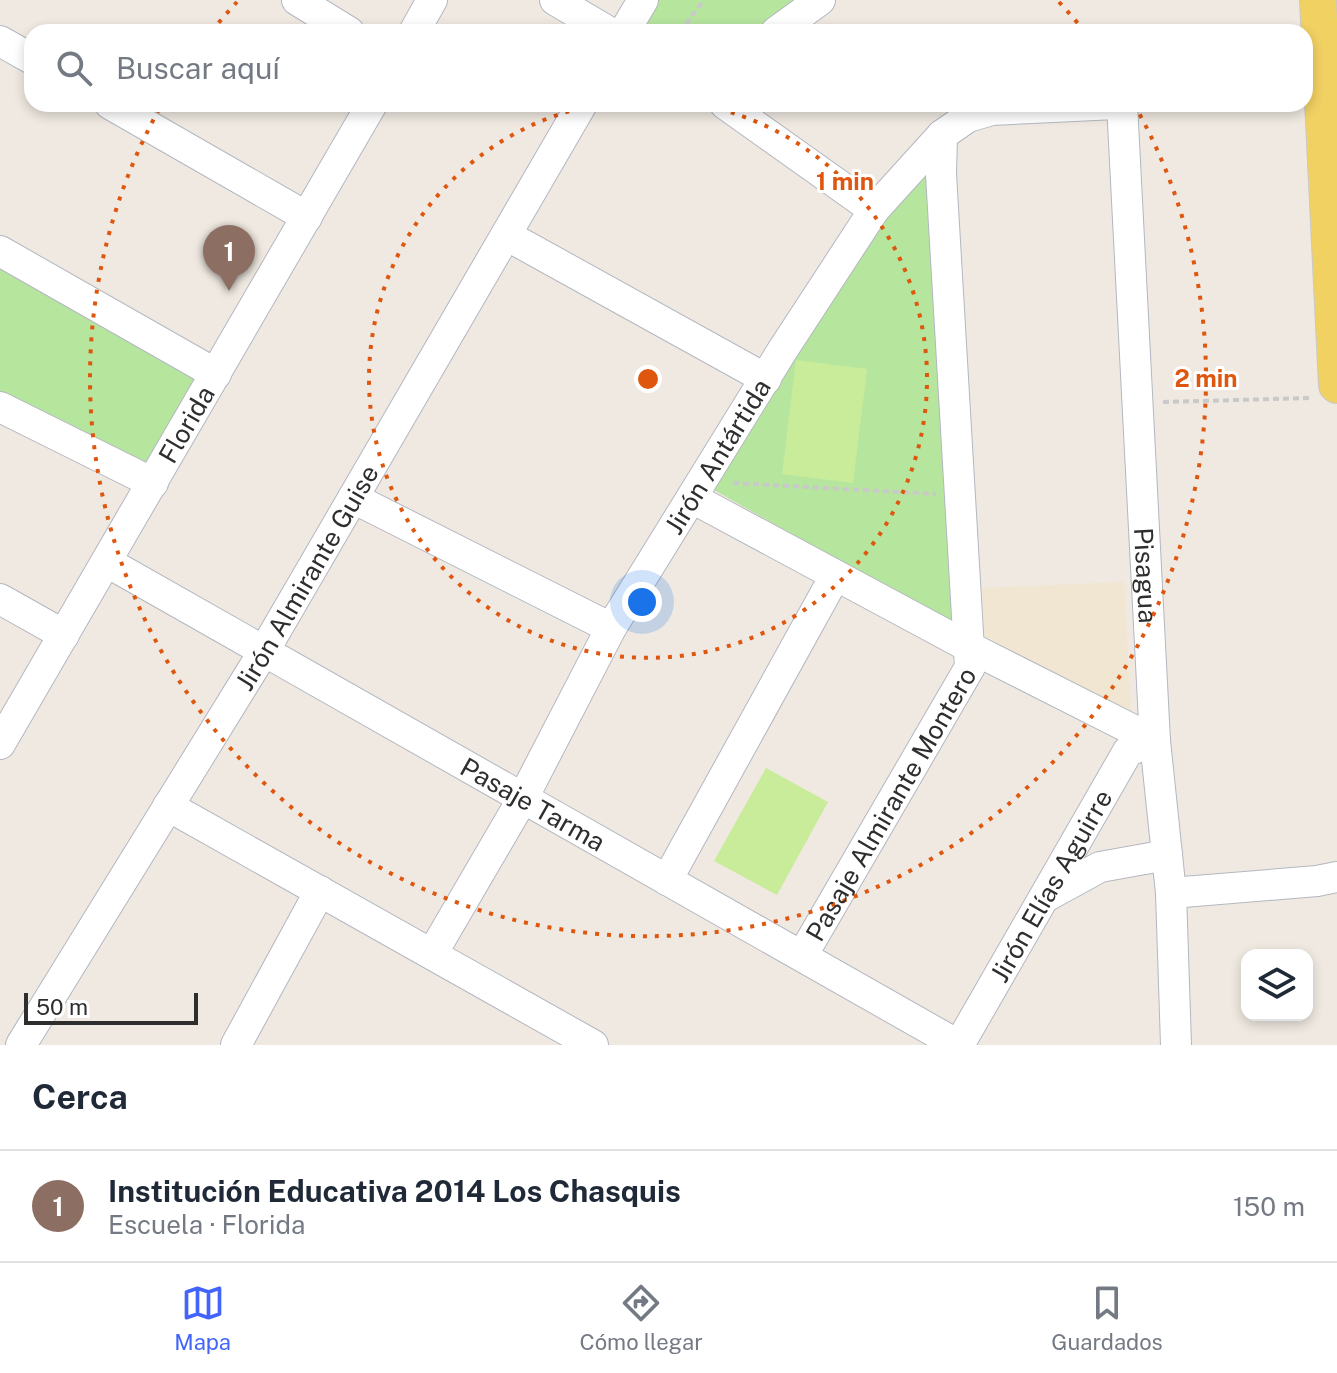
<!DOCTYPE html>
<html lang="es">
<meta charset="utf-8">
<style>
body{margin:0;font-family:"Public Sans",sans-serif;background:#f6f6f7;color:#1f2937}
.controls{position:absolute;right:24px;bottom:24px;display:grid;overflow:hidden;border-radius:16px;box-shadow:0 4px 12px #0003}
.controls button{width:72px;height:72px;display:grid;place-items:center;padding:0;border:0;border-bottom:2px solid #e0e1e3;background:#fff;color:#1f2937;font:40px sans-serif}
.scale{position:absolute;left:24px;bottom:20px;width:174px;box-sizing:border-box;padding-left:8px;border:4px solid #2e2e2e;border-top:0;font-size:22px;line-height:28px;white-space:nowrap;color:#2e2e2e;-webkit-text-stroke:6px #fff;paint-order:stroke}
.you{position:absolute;left:642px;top:602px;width:28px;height:28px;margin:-20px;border:6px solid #fff;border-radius:50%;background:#1a73e8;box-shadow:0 0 0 12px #1a73e833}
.badge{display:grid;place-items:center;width:52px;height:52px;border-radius:50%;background:#4264fb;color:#fff;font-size:26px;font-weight:700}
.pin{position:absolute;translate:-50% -66px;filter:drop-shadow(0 2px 4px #0008)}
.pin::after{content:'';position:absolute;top:42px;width:28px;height:24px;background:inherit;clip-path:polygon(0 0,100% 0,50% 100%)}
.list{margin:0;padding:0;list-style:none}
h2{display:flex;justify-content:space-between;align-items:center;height:104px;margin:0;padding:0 32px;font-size:34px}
h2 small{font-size:26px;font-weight:400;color:#747a83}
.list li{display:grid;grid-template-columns:52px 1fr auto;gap:24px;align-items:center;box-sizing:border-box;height:112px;padding:0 32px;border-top:2px solid #e0e1e3}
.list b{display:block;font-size:30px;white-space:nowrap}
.list p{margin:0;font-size:26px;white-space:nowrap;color:#747a83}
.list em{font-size:26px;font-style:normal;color:#747a83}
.icon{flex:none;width:44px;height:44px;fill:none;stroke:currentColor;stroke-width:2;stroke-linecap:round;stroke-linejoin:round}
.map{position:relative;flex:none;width:1337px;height:1045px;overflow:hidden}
.search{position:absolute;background:#fff;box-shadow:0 4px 12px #0003;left:24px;right:24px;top:24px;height:88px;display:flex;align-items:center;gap:20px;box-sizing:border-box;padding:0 28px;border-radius:24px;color:#747a83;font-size:30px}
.sheet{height:216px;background:#fff}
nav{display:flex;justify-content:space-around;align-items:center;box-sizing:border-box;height:112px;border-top:2px solid #e0e1e3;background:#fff;font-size:22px;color:#747a83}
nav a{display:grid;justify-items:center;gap:4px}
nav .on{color:#4264fb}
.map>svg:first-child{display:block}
.education{fill:#f0e6d1}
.grass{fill:#b6e59e}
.pitch{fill:#c9ec9a}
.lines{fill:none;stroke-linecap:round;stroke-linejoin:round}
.minor-casing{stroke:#b4b7c1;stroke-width:32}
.major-casing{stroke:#c9c9c9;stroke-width:38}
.path{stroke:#c9c9c9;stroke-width:4;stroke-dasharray:6 4;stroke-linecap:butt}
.minor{stroke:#fff;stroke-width:30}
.major{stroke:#f2d163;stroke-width:36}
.ring{fill:none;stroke:#df570e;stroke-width:4;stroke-dasharray:4 8}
.labels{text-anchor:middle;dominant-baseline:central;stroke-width:6;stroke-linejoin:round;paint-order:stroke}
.street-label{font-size:26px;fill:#2e2e2e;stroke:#fff}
.centre{fill:#df570e;stroke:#fff;stroke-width:4}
.ring-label{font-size:24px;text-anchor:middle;font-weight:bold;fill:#df570e;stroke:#fff;stroke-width:6;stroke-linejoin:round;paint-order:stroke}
</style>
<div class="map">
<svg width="1337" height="1045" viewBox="0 0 1337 1045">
<rect width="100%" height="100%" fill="#efe9e1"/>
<polygon class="education" points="1124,582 1131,714 985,636 982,588"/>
<g class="grass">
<polygon points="659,0 797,0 767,22 760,32 649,32 643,28"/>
<polygon points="928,170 956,627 714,490 882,219"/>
<polygon points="0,261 199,375 146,473 0,401"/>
</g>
<g class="pitch">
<polygon points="796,360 867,369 853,483 782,474"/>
<polygon points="766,768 828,802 777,895 714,861"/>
</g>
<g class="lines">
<g class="minor-casing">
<g id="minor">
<polyline points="297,0 349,32"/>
<polyline points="555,0 609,32"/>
<polyline points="414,32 432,0"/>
<polyline points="624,32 643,0"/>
<polyline points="776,32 820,0"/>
<polyline points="0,41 32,59"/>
<polyline points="110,104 307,217"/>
<polyline points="725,104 874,210"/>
<path id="s1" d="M1122 104 1155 741 1171 893 1176 1045"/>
<polyline points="506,235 766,379"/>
<polyline points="0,251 216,374"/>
<polyline points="0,407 153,483"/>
<polyline points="353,498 611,628"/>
<polyline points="692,498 969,647 1155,741"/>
<path id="s2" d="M107 562 958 1045"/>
<polyline points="0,599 64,635"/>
<path id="s3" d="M0 744 372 104"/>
<polyline points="168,806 593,1045"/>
<polyline points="667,880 835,576"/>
<polyline points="1171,893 1317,881 1337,877"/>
<polyline points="1047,896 1100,867 1167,855"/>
<path id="s4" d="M432 954 523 798 611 628 782 351 874 210 942 135 968 117 992 110 1116 104"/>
<path id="s5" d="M802 956 970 667 941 174 942 135"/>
<path id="s6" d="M21 1045 264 651 582 104"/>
<polyline points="236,1045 320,891"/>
<path id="s7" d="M959 1045 1128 751 1155 741"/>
</g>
</g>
<g class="major-casing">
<polyline id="major" points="1318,0 1337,385"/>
</g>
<g class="path">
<polyline points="680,32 704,0"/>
<polyline points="1163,402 1311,398"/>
<polyline points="733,483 936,494"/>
</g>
<use href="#minor" class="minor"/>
<use href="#major" class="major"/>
</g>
<g class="ring">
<path d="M696 104A279 279 0 1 1 600 104"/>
<path d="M211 32A558 558 0 0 1 237 2M1059 2A558 558 0 0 1 1085 32M1134 104A558 558 0 1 1 162 104"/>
</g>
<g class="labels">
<g class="street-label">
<text stroke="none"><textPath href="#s3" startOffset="370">Florida</textPath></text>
<text stroke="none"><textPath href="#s4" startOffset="574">Jirón Antártida</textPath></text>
<text stroke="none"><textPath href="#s1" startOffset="472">Pisagua</textPath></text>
<text stroke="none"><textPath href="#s6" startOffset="548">Jirón Almirante Guise</textPath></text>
<text stroke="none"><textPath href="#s5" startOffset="176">Pasaje Almirante Montero</textPath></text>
<text stroke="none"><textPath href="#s2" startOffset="490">Pasaje Tarma</textPath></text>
<text stroke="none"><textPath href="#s7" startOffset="184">Jirón Elías Aguirre</textPath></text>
</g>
</g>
<circle cx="648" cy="379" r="12" class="centre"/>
<g class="ring-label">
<text x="845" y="190">1 min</text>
<text x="1206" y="387">2 min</text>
</g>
</svg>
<div class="controls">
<button><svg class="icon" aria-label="layers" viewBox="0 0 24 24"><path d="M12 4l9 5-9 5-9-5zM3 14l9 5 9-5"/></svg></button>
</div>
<div class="scale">50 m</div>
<div class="you"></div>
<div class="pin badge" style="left:229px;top:291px;background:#8d6e63">1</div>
<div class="search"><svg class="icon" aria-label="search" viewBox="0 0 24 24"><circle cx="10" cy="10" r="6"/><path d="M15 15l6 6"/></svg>Buscar aquí</div>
</div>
<section class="sheet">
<h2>Cerca<small></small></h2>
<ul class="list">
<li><span class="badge" style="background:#8d6e63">1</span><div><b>Institución Educativa 2014 Los Chasquis</b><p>Escuela · Florida</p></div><em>150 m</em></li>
</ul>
</section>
<nav>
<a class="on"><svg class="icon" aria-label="map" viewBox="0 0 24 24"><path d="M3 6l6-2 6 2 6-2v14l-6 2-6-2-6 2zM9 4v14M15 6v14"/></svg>Mapa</a>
<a><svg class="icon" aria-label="directions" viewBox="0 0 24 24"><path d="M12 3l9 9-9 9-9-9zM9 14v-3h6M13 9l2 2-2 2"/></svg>Cómo llegar</a>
<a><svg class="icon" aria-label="saved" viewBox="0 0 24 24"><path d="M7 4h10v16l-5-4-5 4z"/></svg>Guardados</a>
</nav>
